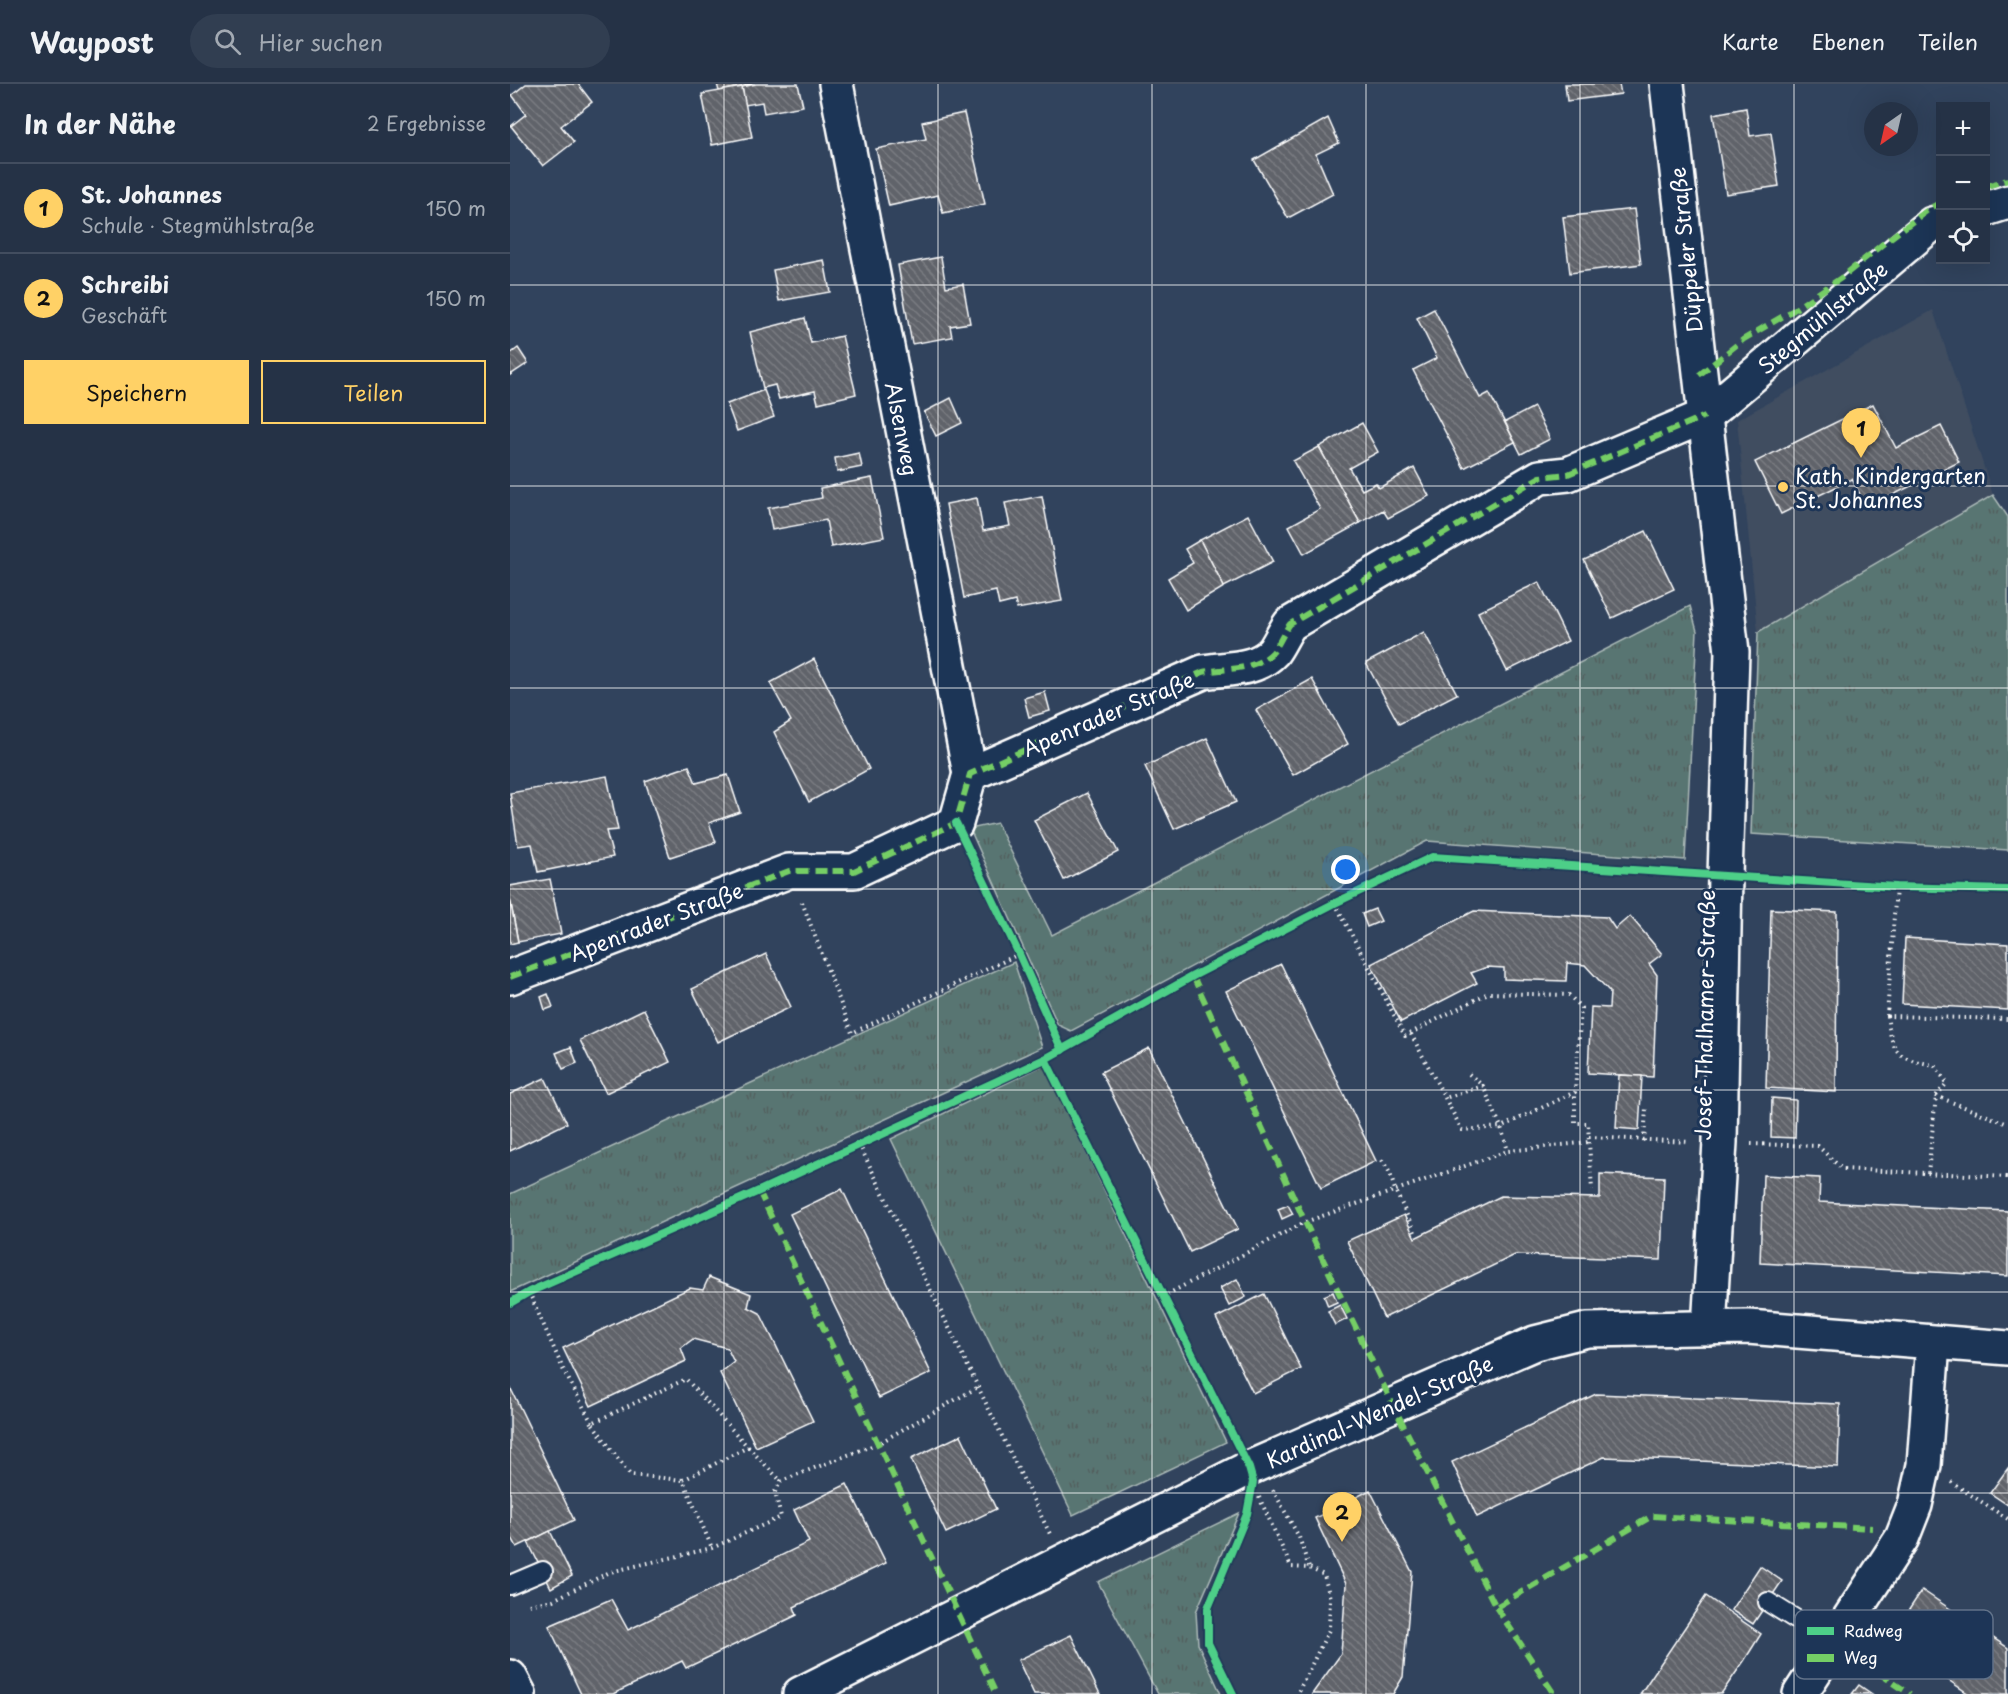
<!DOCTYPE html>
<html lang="de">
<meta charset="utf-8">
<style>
body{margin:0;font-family:"Playpen Sans",sans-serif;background:#313e51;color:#f1f3f6}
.controls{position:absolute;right:18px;top:18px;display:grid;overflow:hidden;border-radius:0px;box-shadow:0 6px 24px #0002}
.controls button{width:54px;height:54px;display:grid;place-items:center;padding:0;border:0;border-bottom:2px solid #424d5f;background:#253246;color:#f1f3f6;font:30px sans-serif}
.compass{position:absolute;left:1354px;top:18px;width:54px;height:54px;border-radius:50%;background:#253246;box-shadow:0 6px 24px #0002;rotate:214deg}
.you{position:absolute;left:836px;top:786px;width:21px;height:21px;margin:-15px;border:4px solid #fff;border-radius:50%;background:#1a73e8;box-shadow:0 0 0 9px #1a73e833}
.badge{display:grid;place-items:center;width:39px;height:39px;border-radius:50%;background:#ffd166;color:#111;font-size:20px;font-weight:700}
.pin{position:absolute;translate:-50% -50px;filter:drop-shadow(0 2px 3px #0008)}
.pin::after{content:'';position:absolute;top:32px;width:21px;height:18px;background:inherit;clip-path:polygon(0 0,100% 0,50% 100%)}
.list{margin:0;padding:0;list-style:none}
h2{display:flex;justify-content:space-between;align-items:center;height:78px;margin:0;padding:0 24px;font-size:26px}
h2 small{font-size:20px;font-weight:400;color:#a3aab3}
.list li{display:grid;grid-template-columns:39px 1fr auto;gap:18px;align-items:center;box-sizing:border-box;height:90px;padding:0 24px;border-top:2px solid #424d5f}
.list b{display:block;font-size:22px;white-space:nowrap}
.list p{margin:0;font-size:20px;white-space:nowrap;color:#a3aab3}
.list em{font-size:20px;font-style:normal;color:#a3aab3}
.actions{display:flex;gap:12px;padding:18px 24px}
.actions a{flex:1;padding:14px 0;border:2px solid #ffd166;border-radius:0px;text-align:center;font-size:21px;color:#ffd166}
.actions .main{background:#ffd166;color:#111}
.icon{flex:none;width:33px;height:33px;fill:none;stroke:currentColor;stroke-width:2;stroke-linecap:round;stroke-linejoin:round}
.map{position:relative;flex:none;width:1498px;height:1610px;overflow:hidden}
header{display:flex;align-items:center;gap:36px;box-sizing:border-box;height:84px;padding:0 30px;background:#253246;border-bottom:2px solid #424d5f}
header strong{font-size:28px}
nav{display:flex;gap:33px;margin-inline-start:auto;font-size:21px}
.search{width:420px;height:54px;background:#313e51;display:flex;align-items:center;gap:15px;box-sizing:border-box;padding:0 21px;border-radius:33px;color:#a3aab3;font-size:22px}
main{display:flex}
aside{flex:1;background:#253246}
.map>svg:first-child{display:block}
.built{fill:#3f4d61}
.grass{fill:url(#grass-tufts);stroke:#acbab8;stroke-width:1.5}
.building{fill:url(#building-back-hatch);stroke:#fff;stroke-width:1.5}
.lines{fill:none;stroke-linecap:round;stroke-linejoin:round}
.lane-casing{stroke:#fff;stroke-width:22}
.street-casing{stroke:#fff;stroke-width:38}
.path{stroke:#fff;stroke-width:4;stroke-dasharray:1.5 4.5;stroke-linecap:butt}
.lane{stroke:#1d3557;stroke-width:18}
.street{stroke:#1d3557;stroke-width:33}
.quiet{stroke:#74ce65;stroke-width:6;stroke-dasharray:12 6;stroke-linecap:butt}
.cycleway-casing{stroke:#1d3557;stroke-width:11}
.cycleway{stroke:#4dcf88;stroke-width:8}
.grid{fill:none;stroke:#fff;stroke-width:1.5;stroke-opacity:0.55}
.poi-dot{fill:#ffd166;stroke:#1d3557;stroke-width:2}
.labels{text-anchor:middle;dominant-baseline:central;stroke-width:6;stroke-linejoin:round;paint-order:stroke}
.street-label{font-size:21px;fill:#fff;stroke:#1d3557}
.poi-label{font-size:21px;fill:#fff;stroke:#1d3557;text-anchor:start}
.key{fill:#1d3557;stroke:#617289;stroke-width:1.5}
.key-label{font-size:16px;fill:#fff}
</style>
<header>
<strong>Waypost</strong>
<div class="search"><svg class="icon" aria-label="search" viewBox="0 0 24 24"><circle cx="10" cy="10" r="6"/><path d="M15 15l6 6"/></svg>Hier suchen</div>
<nav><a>Karte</a><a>Ebenen</a><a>Teilen</a></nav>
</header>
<main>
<aside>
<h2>In der Nähe<small>2 Ergebnisse</small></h2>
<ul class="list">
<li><span class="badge">1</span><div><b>St. Johannes</b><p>Schule · Stegmühlstraße</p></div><em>150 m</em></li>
<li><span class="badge">2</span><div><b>Schreibi</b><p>Geschäft</p></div><em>150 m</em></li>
</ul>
<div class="actions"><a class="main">Speichern</a><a>Teilen</a></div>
</aside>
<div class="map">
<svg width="1498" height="1610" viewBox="0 0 1498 1610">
<defs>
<pattern id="grass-tufts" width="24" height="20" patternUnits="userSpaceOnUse" patternTransform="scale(1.5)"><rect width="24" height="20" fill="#597572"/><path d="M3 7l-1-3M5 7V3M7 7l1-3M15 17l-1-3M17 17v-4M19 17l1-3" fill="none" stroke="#525e5d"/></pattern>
<pattern id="building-back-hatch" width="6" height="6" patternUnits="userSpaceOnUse" patternTransform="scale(1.5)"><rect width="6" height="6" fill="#61646b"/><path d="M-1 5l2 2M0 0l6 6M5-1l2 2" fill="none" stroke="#797b81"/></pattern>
</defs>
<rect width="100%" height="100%" fill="#31435d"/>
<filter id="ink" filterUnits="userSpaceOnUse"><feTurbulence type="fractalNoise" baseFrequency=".0167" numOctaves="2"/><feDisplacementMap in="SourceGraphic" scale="12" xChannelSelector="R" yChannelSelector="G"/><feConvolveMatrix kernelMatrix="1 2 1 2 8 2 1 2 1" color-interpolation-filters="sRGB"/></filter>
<g filter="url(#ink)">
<polygon class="built" points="1423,226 1483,411 1248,548 1227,336"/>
<g class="grass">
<polygon points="1483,411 1498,433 1498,766 1241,750 1248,548"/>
<polygon points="1180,522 1187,547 1175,776 917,757 561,947 548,941 460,745 487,739 542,851"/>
<polygon points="504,878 532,963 0,1208 0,1110"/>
<polygon points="534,981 716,1358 563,1431 381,1055"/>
<polygon points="729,1429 686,1528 688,1560 711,1610 648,1610 588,1498"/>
</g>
<g class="building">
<polygon points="16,0 68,0 82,18 51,42 64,58 33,82 1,42 16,30 2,11"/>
<polygon points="207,0 245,0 209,7"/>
<polygon points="246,0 288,0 293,22 254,29 252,18 235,21 232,3"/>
<polygon points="1055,0 1109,0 1111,10 1057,17"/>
<polygon points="232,3 242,53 202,61 192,10"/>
<polygon points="1236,24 1240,52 1261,49 1269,102 1216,110 1203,30"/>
<polygon points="454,29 475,120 433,129 428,111 379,122 366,65 416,55 412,38"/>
<polygon points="818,34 829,59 806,70 823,110 778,134 744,76"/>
<polygon points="1124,125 1131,180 1060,189 1053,133"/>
<polygon points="431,173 436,203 453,200 460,239 440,242 442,253 402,260 388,181"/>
<polygon points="314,176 320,208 269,217 263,186"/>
<polygon points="924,225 970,314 979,309 1005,358 954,384 903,286 927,274 907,234"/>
<polygon points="295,234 301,259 332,252 346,310 308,319 305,307 269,315 265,301 253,304 240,248"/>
<polygon points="8,264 18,279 0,291 0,270"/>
<polygon points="254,306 264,333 227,347 217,320"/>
<polygon points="441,314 452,339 426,352 414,328"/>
<polygon points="1363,320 1386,364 1431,342 1449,378 1357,424 1342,395 1271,430 1245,378"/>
<polygon points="1024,323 1040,355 1011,370 995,338"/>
<polygon points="852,339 868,368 839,384 852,406 866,399 869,404 904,384 919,412 878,434 873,426 850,439 809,363"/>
<polygon points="809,363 850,439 794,470 779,442 810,425 783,377"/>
<polygon points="349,369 352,383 327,388 325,374"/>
<polygon points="362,394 374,453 321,463 316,436 262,446 258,424 312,414 310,404"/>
<polygon points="532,412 552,517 507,525 505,517 489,521 486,507 454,514 436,420 467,414 473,447 500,442 495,419"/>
<polygon points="738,431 763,478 714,503 690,456"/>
<polygon points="1136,447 1164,505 1102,534 1074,476"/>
<polygon points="690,456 714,503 676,526 658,494 683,479 675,465"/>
<polygon points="1029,498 1058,557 997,587 968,528"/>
<polygon points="914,548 947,610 889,640 856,579"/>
<polygon points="304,575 359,685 299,718 264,648 281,637 260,599"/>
<polygon points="802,595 838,660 783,691 746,626"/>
<polygon points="535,608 540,627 519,633 514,614"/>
<polygon points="697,654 726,718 664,745 635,682"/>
<polygon points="179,682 186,699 218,691 230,728 199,739 206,758 160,773 135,697"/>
<polygon points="97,692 108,746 96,747 103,773 28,788 22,760 8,762 0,709"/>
<polygon points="577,709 608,768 554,796 524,736"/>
<polygon points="40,795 51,850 8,858 0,815 0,802"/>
<polygon points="0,815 8,858 0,860"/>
<polygon points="865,825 871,837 857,843 852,830"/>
<polygon points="1261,825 1327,828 1326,1008 1256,1004"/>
<polygon points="964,827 1097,833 1105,845 1120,832 1152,870 1139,880 1147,891 1143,993 1078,989 1081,923 1099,924 1100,908 1075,881 1057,879 1056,897 994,895 994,884 977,883 961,889 967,899 891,938 861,880"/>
<polygon points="1395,854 1498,860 1498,926 1392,920"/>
<polygon points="256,870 281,923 208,958 182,905"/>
<polygon points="771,880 866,1077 811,1104 716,907"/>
<polygon points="38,910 43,923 35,926 31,913"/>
<polygon points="134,925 160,978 96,1009 70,956"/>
<polygon points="61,963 67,979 53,985 46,969"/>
<polygon points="639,964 728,1145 680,1168 591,988"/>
<polygon points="1109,991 1132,992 1129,1046 1106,1044"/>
<polygon points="35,994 57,1039 0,1067 0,1010"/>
<polygon points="1262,1014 1286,1016 1285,1054 1261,1053"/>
<polygon points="1090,1090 1154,1093 1151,1176 1005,1171 874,1234 837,1157 894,1131 905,1154 991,1112 1090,1114"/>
<polygon points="1253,1091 1310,1094 1309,1118 1498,1127 1498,1192 1250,1179"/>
<polygon points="332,1105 421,1289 369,1314 280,1130"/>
<polygon points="778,1121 783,1130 772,1135 768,1125"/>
<polygon points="199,1193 241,1210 238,1223 250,1229 303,1337 246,1363 210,1289 224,1278 217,1264 183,1255 171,1264 176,1277 81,1322 53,1264 180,1204 193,1206"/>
<polygon points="727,1195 736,1213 719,1222 710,1204"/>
<polygon points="823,1208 827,1218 818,1222 814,1212"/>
<polygon points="754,1210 791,1285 743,1309 706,1234"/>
<polygon points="830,1221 837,1235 825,1241 818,1227"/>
<polygon points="0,1303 64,1436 7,1463 0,1450"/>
<polygon points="1086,1310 1330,1320 1328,1383 1094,1373 967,1433 942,1378"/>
<polygon points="451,1351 486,1425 436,1449 401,1375"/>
<polygon points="1498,1384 1498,1421 1480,1409"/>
<polygon points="337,1400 376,1479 284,1523 287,1531 176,1584 172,1577 103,1610 71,1610 39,1542 101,1515 118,1546 299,1458 284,1426"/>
<polygon points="860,1406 902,1488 893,1593 883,1610 802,1610 831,1570 836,1500 805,1434"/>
<polygon points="40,1447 62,1492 41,1504 18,1458"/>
<polygon points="1250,1482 1272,1497 1243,1540 1221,1526"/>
<polygon points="1412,1506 1498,1564 1498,1610 1459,1610 1379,1556"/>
<polygon points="1196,1512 1251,1550 1234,1577 1211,1610 1130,1610"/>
<polygon points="561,1551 590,1610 524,1610 508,1576"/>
<polygon points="1349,1601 1362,1610 1342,1610"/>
</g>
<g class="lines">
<g class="lane-casing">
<g id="lane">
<polyline points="0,1501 33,1487"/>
<polyline points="1258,1518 1324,1559"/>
</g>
</g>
<g class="street-casing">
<g id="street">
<polyline points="326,0 460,690"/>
<polyline points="1157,0 1222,568 1215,792 1210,1058 1199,1244"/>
<polyline points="1476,125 1498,118"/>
<path d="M0 893 279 787H344L446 739 460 690 693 588C717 584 745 587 763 568 768 562 774 548 780 540L1030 393 1058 390 1195 332 1422 140 1430 138"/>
<polyline points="0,1593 9,1610"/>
<polyline points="290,1610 739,1384 1025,1259 1077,1246 1238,1243 1498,1264"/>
<polyline points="1290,1610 1392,1454 1405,1421 1414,1381 1423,1259"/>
</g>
</g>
<g class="path">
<polyline points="292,818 342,949 509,870"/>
<polyline points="825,819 895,952 978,909 1059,911 1071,924 1065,1008 991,1043 998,1067 1079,1058 1078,1039 1065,1039 1065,1008"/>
<polyline points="1377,932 1386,803"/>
<polyline points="901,950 952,1046 991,1043 973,1002 935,1014"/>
<polyline points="959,990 972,1001"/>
<polyline points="1426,1012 1498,1040"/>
<polyline points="1079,1053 1180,1058"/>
<polyline points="1134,1057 1136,1024"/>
<polyline points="1079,1058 1082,1106"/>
<polyline points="349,1060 540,1450"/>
<polyline points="1241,1060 1308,1062 1332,1085 1498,1093"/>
<polyline points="872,1076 880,1089 885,1106 905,1148"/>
<path d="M1418 1089 1426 1012 1437 999 1424 981C1386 974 1383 970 1377 932L1498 935"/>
<polyline points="19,1208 53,1285 82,1339"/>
<polyline points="652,1213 795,1138 998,1067"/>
<polyline points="238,1363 271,1397"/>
<polyline points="173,1396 238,1363 176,1295 82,1339 120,1391 173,1396 202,1464"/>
<polyline points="1441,1398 1498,1435"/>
<polyline points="763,1406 789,1453 799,1484"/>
<polyline points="749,1413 781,1483 799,1484 814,1491 820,1514 819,1546 787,1610"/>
<polyline points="19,1521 43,1516 100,1488 202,1464 271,1433 265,1408 271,1397 369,1359 468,1303"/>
</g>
<use href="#lane" class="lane"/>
<use href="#street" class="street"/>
<g class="quiet">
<polyline points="1476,102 1498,96"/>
<polyline points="1189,291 1234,255 1282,227 1331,194 1379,155 1422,123 1430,119"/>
<polyline points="683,892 795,1138 883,1321 986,1523 1142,1432 1362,1444"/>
<path d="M0 893 279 787H344L446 739 460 690 693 588C717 584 745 587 763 568 768 562 774 548 780 540L1030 393 1058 390 1195 332"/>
<polyline points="249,1107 486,1610"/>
<polyline points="986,1523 1042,1607 1041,1610"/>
<polyline points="1324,1559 1400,1610"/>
</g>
<g class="cycleway-casing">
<g id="cycleway">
<polyline points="446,739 509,870 552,966"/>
<polyline points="535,975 739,1384 743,1398 737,1430 698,1524 698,1559 723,1610"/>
<polyline points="0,1219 19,1208 249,1107 535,975 683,892 825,819 922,773 1386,803 1498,806"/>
</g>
</g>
<use href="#cycleway" class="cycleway"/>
</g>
</g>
<path class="grid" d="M214 0V1610M428 0V1610M642 0V1610M856 0V1610M1070 0V1610M1284 0V1610M0 201H1498M0 402H1498M0 604H1498M0 805H1498M0 1006H1498M0 1208H1498M0 1409H1498"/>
<circle class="poi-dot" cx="1273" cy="403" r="6"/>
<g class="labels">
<g class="street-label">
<text transform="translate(1175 166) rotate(-96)">Düppeler Straße</text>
<text transform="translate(1312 233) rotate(-40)">Stegmühlstraße</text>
<text transform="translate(393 345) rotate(79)">Alsenweg</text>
<text transform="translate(598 629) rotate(-23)">Apenrader Straße</text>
<text transform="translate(146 837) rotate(-21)">Apenrader Straße</text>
<text transform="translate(1194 931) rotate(-89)">Josef-Thalhamer-Straße</text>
<text transform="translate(869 1327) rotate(-24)">Kardinal-Wendel-Straße</text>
</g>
<g class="poi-label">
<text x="1285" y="391">Kath. Kindergarten<tspan x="1285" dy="24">St. Johannes</tspan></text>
</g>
</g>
<rect x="1285" y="1526" width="198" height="69" rx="9" class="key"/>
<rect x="1297" y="1543" width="27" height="8" fill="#4dcf88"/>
<rect x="1297" y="1570" width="27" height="8" fill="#74ce65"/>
<g class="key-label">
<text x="1334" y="1553">Radweg</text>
<text x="1334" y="1580">Weg</text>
</g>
</svg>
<div class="controls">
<button>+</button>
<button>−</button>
<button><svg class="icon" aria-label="locate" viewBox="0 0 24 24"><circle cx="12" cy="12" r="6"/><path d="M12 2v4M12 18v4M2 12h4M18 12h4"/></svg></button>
</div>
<svg class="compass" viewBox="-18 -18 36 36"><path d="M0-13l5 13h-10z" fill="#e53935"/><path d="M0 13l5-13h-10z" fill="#a3aab3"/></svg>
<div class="you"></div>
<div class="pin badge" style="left:1351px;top:374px">1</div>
<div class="pin badge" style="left:832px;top:1458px">2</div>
</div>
</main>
